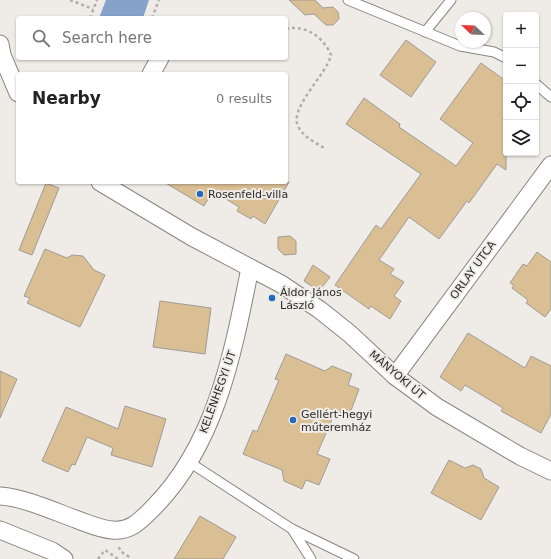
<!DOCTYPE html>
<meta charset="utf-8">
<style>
body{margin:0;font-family:"DejaVu Sans",sans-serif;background:#f6f6f6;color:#222}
.controls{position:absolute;right:12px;top:12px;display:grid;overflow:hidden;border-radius:4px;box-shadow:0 1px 3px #0004}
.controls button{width:36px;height:36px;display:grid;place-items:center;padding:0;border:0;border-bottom:1px solid #e0e0e0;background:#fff;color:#222;font:20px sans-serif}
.compass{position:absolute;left:455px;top:12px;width:36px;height:36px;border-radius:50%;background:#fff;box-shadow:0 1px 3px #0004;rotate:293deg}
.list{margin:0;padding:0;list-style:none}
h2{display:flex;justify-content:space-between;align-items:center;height:52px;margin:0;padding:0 16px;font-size:17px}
h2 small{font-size:13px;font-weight:400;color:#767676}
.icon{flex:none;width:22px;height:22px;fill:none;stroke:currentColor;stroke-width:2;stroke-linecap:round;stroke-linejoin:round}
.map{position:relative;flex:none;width:551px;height:559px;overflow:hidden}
.search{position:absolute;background:#fff;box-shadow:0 1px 3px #0004;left:16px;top:16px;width:272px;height:44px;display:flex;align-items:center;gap:10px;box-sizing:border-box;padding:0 14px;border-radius:4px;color:#767676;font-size:15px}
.panel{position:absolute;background:#fff;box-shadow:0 1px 3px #0004;left:16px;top:72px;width:272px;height:112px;border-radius:4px}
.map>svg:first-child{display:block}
.water{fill:#85a3c9}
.building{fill:#dabe94;stroke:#9f9c97}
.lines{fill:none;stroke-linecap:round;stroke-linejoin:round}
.lane-casing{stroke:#8a8681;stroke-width:11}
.street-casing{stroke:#8a8681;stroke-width:19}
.path{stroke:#b1aeaa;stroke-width:2.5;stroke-dasharray:3 3;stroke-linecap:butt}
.lane{stroke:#fff;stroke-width:9}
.street{stroke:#fff;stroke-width:17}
.poi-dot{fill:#226aba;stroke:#efebe6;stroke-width:1.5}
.labels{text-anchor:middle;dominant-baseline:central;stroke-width:4;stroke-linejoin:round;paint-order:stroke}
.poi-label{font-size:11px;fill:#2c2b29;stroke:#efebe6;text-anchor:start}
.street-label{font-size:11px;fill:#2c2b29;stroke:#efebe6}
</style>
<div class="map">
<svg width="551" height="559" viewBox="0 0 551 559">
<rect width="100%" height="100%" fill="#efebe6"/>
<polygon class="water" points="106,0 149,0 143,18 99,18"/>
<g class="building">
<polygon points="289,0 315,0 323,8 333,7 338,12 339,19 333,25 326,25 314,14 305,15"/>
<polygon points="406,40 436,62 411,97 380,75"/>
<polygon points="481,63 506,81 506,170 497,164 469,203 467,201 439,239 409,217 379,260 394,269 390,274 404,282 394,296 401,301 390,319 371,306 369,309 335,285 376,225 381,229 421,174 346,124 364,98 400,124 399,127 456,166 473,143 440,119"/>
<polygon points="164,182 289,182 265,224 253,216 251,219 237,211 239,207 213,191 204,206"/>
<polygon points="46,183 59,188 32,255 19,250"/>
<polygon points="290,236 296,241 296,254 284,255 278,249 278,237"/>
<polygon points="45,249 67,258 72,255 83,256 94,270 105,275 80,327 27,303 30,298 24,296"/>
<polygon points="537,252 551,262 551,309 545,317 526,303 528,300 512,288 514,285 510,283 523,264 527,266"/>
<polygon points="313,265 330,277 319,291 304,281"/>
<polygon points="160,301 211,308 205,354 153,347"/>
<polygon points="468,333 525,368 531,356 551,366 551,414 541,433 501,411 503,408 465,385 461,391 440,377"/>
<polygon points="286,354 325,371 332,366 352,374 348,385 359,389 349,416 336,410 317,454 330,459 319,485 306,480 302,489 284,481 282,470 243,454 253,430 257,432 279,380 275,379"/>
<polygon points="0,371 17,379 0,418"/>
<polygon points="125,406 166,419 152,467 111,455 113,448 87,437 75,465 72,464 68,472 42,461 66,407 118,429"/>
<polygon points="449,460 465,468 473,465 481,469 484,478 499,487 481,520 431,493"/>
<polygon points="200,516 236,537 223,559 174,559"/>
</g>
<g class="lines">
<g class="lane-casing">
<g id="lane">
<polyline points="348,0 460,46 494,52 506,58"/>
<polyline points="425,32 451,0"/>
<polyline points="536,84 551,97"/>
<polyline points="189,462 292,529 354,559"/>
<polyline points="292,529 311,559"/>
</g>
</g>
<g class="street-casing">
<g id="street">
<polyline points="0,44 2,55 18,93"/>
<polyline points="151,74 160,58"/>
<polyline points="100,182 192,237 281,284 320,310 350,334 395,376 437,407 520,456 551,471"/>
<polyline points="395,376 551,165"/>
<path d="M0 496C26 498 53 511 78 520 89 524 100 529 112 530 131 532 141 520 153 508 216 445 233 353 250 268"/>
<polyline points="0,530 52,551 64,559"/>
</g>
</g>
<g class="path">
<polyline points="70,0 93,9"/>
<polyline points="90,18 97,0"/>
<polyline points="152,18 159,0"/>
<path d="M286 29C306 24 324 38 331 55 327 74 289 108 298 126 303 137 315 142 324 148"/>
<polyline points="119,547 120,551 131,558"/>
<polyline points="98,559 105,550 118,559"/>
</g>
<use href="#lane" class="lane"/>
<use href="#street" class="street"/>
</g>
<g class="poi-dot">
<circle cx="200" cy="194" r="4"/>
<circle cx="272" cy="298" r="4"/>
<circle cx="293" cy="420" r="4"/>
</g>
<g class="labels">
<g class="poi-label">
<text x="208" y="194">Rosenfeld-villa</text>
<text x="280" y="292">Áldor János<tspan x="280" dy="13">László</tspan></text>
<text x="301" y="414">Gellért-hegyi<tspan x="301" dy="13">műteremház</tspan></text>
</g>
<g class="street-label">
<text transform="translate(473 270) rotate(-54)">ORLAY UTCA</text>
<text transform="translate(397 375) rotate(40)">MÁNYOKI ÚT</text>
<text transform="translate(218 392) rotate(-70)">KELENHEGYI ÚT</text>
</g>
</g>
</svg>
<div class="controls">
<button>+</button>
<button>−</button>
<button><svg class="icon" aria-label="locate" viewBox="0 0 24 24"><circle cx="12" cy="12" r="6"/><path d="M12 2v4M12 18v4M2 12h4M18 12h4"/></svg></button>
<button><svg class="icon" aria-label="layers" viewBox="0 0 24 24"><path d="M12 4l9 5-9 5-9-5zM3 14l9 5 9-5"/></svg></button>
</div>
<svg class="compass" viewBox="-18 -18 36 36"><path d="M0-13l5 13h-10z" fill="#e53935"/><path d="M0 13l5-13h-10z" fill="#767676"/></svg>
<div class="search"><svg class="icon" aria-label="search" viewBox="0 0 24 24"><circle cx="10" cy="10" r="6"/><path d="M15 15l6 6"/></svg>Search here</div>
<section class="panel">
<h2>Nearby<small>0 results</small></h2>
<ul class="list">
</ul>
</section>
</div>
